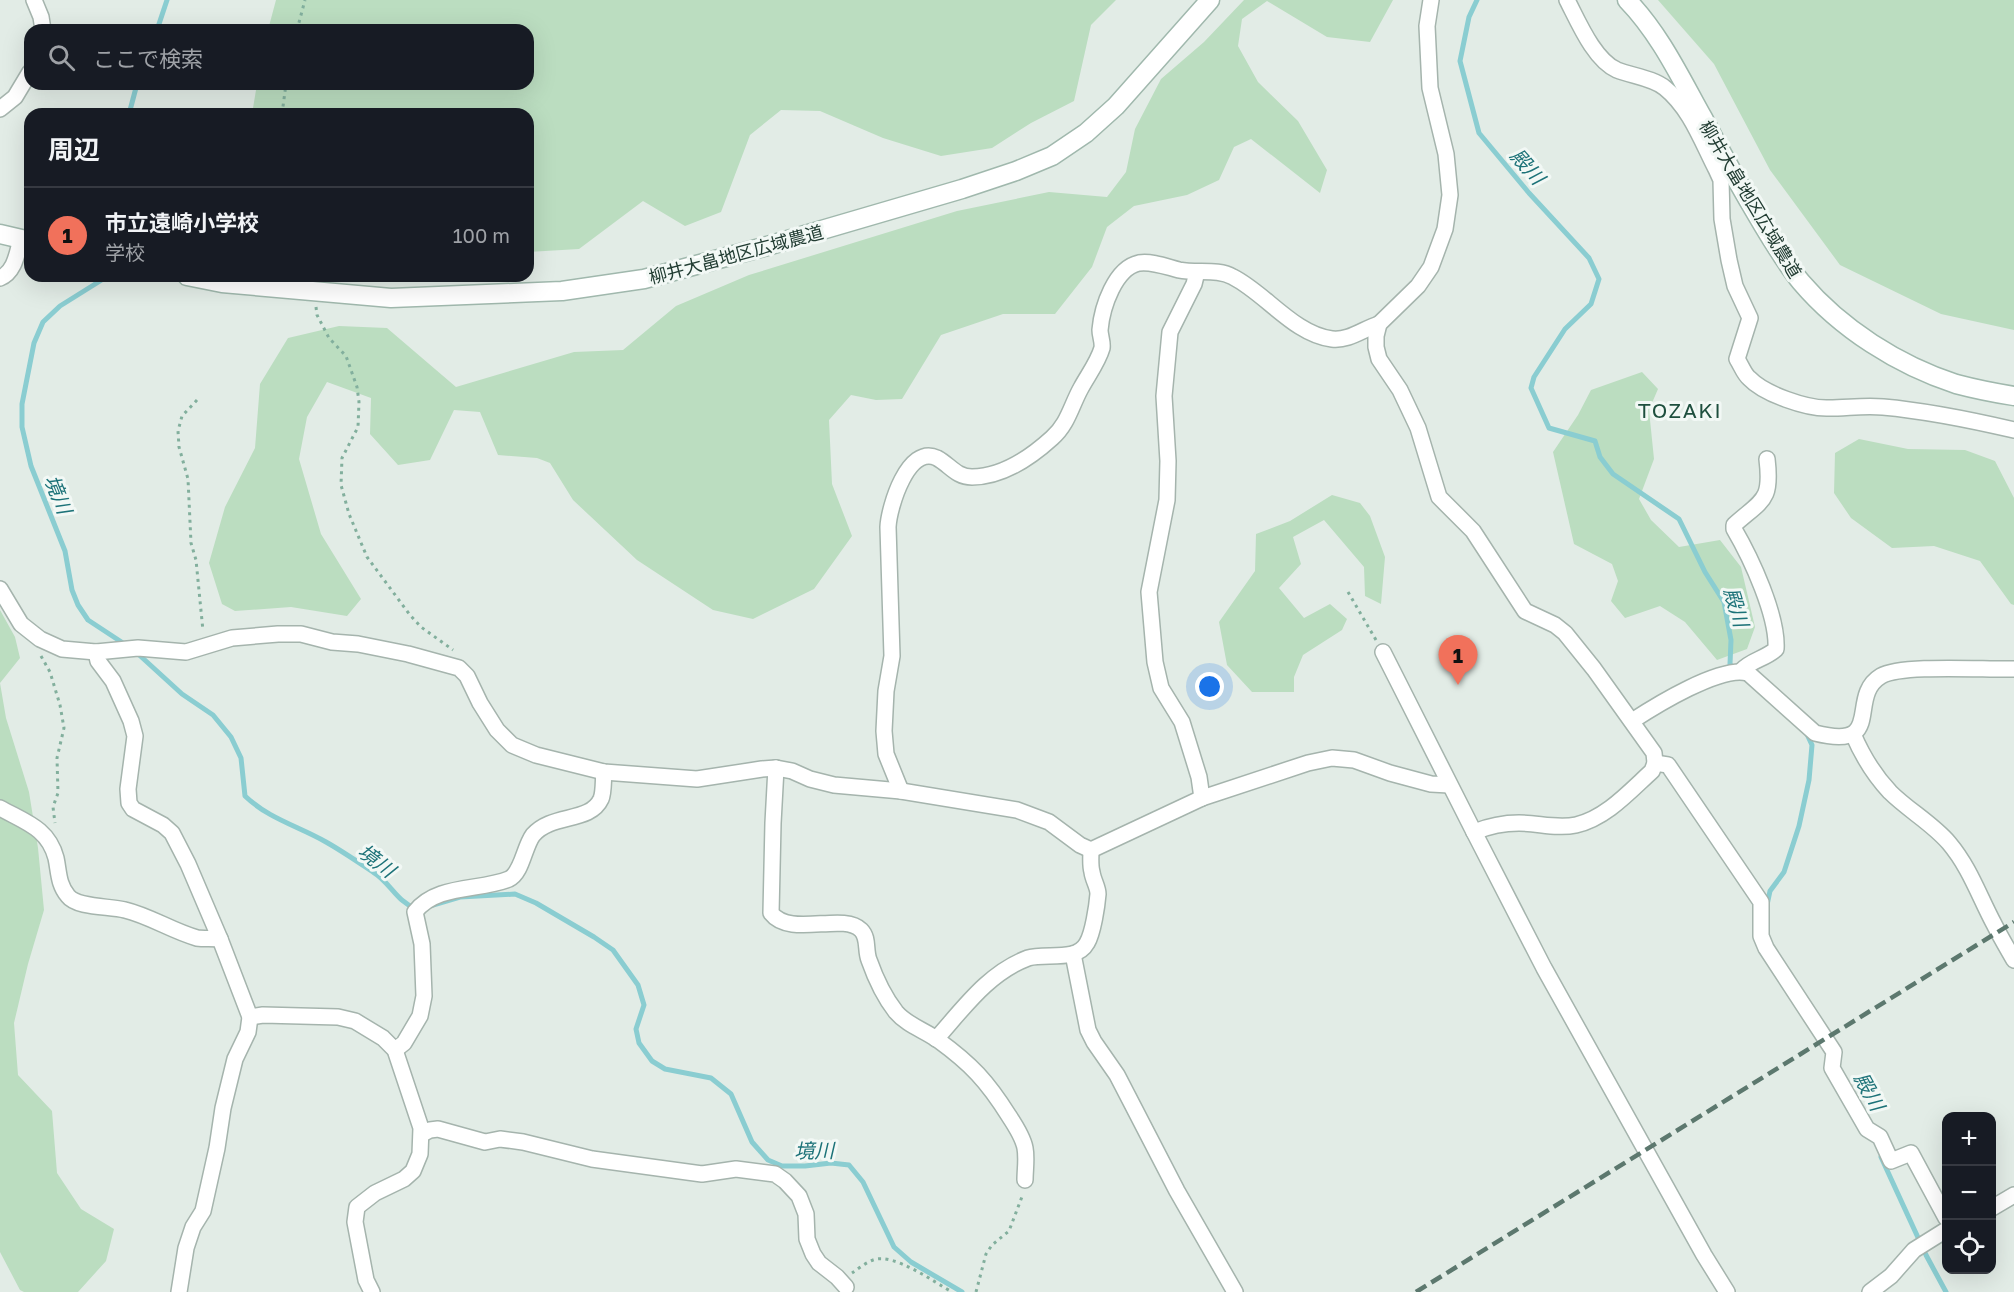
<!DOCTYPE html>
<html lang="ja">
<meta charset="utf-8">
<style>
body{margin:0;font-family:"Golos Text","Noto Sans JP",sans-serif;background:#20242c;color:#f1f3f6}
.controls{position:absolute;right:18px;bottom:18px;display:grid;overflow:hidden;border-radius:12px;box-shadow:0 6px 24px #0002}
.controls button{width:54px;height:54px;display:grid;place-items:center;padding:0;border:0;border-bottom:2px solid #363941;background:#171b24;color:#f1f3f6;font:30px sans-serif}
.you{position:absolute;left:1210px;top:687px;width:21px;height:21px;margin:-15px;border:4px solid #fff;border-radius:50%;background:#1a73e8;box-shadow:0 0 0 9px #1a73e833}
.badge{display:grid;place-items:center;width:39px;height:39px;border-radius:50%;background:#f1715b;color:#111;font-size:20px;font-weight:700}
.pin{position:absolute;translate:-50% -50px;filter:drop-shadow(0 2px 3px #0008)}
.pin::after{content:'';position:absolute;top:32px;width:21px;height:18px;background:inherit;clip-path:polygon(0 0,100% 0,50% 100%)}
.list{margin:0;padding:0;list-style:none}
h2{display:flex;justify-content:space-between;align-items:center;height:78px;margin:0;padding:0 24px;font-size:26px}
h2 small{font-size:20px;font-weight:400;color:#9ea1a6}
.list li{display:grid;grid-template-columns:39px 1fr auto;gap:18px;align-items:center;box-sizing:border-box;height:96px;padding:0 24px;border-top:2px solid #363941}
.list b{display:block;font-size:22px;white-space:nowrap}
.list p{margin:0;font-size:20px;white-space:nowrap;color:#9ea1a6}
.list em{font-size:20px;font-style:normal;color:#9ea1a6}
.icon{flex:none;width:33px;height:33px;fill:none;stroke:currentColor;stroke-width:2;stroke-linecap:round;stroke-linejoin:round}
.map{position:relative;flex:none;width:2014px;height:1292px;overflow:hidden}
.search{position:absolute;background:#171b24;box-shadow:0 6px 24px #0002;left:24px;top:24px;width:510px;height:66px;display:flex;align-items:center;gap:15px;box-sizing:border-box;padding:0 21px;border-radius:18px;color:#9ea1a6;font-size:22px}
.panel{position:absolute;background:#171b24;box-shadow:0 6px 24px #0002;left:24px;top:108px;width:510px;height:174px;border-radius:18px}
.map>svg:first-child{display:block}
.green{fill:#bbddc0}
.lines{fill:none;stroke-linecap:round;stroke-linejoin:round}
.stream{stroke:#8acdd1;stroke-width:5}
.street-casing{stroke:#a5b4ad;stroke-width:18}
.secondary-casing{stroke:#a0b8ad;stroke-width:21}
.path{stroke:#82af9d;stroke-width:3;stroke-dasharray:3 4.5;stroke-linecap:butt}
.street{stroke:#fff;stroke-width:15}
.secondary{stroke:#fff;stroke-width:18}
.rail{stroke:#5c786e;stroke-width:4.5;stroke-dasharray:12 6;stroke-linecap:butt}
.labels{text-anchor:middle;dominant-baseline:central;stroke-width:6;stroke-linejoin:round;paint-order:stroke}
.street-label{font-size:18px;fill:#223d33;stroke:#f2f8f5}
.water-label{font-size:20px;font-style:italic;fill:#1c7278;stroke:#f2f8f5}
.quarter-label{font-size:21px;letter-spacing:1.5px;fill:#1e4f3e;stroke:#f2f8f5}
</style>
<div class="map">
<svg width="2014" height="1292" viewBox="0 0 2014 1292">
<rect width="100%" height="100%" fill="#e2ece6"/>
<g class="green">
<polygon points="276,0 1116,0 1091,25 1074,101 1031,123 992,148 941,156 883,138 820,111 781,110 750,135 721,212 685,226 643,201 579,249 528,252 528,114 252,114 257,84 528,84 528,30 268,30"/>
<polygon points="1244,0 1393,0 1370,42 1327,37 1267,1 1242,19 1238,46 1258,82 1298,121 1327,170 1320,193 1251,139 1234,147 1219,180 1187,195 1134,206 1107,227 1092,267 1055,314 1003,314 941,335 902,399 876,400 851,395 829,420 832,484 852,536 814,589 753,619 713,610 637,560 573,500 550,463 537,458 498,455 480,412 454,410 430,460 398,465 370,434 371,398 327,382 307,417 299,459 321,534 361,599 347,616 291,607 235,611 222,604 209,563 225,507 255,448 260,384 288,338 339,326 387,328 456,387 574,352 623,350 676,306 749,275 957,211 1049,192 1107,197 1126,172 1135,129 1161,79 1204,42"/>
<polygon points="1658,0 2014,0 2014,330 1941,314 1840,265 1770,170 1714,64"/>
<polygon points="1642,372 1658,389 1649,410 1654,459 1639,499 1651,520 1679,547 1720,540 1741,567 1755,627 1747,649 1717,660 1685,622 1660,606 1625,618 1611,601 1618,581 1612,564 1574,544 1553,452 1578,415 1591,390"/>
<polygon points="1859,439 1908,449 1965,450 1995,461 2014,498 2014,605 2011,604 1980,561 1934,546 1892,548 1851,518 1834,493 1835,453"/>
<polygon points="1332,495 1360,503 1370,516 1385,557 1381,604 1365,596 1364,567 1324,520 1293,537 1301,564 1279,588 1304,618 1330,604 1347,619 1342,630 1303,655 1294,677 1294,692 1252,692 1227,665 1219,622 1255,571 1256,534 1290,521"/>
<polygon points="0,610 15,637 20,658 0,683 6,718 29,792 38,848 44,910 28,964 14,1023 18,1075 52,1111 57,1173 81,1209 114,1229 106,1261 78,1292 24,1292 20,1290 0,1252"/>
</g>
<g class="lines">
<g class="stream">
<polyline points="1477,0 1469,17 1460,61 1479,133 1529,193 1589,258 1599,279 1591,304 1565,329 1534,377 1531,388 1549,428 1595,441 1600,457 1613,474 1679,519 1705,572 1724,602 1731,640 1730,664 1734,670"/>
<polyline points="157,30 167,0"/>
<polyline points="129,114 137,84"/>
<polyline points="108,276 60,306 43,322 34,343 22,404 22,427 31,466 65,551 72,590 78,605 88,620 126,645"/>
<path d="M136 652 182 694 213 715 231 737 241 758 245 796C269 819 298 826 326 842 342 851 358 862 373 872 390 882 396 901 415 908"/>
<polyline points="433,905 460,897 515,894 536,903 594,937 613,950 638,985 644,1005 636,1029 639,1043 652,1061 665,1069 711,1078 731,1094 752,1142 768,1160 782,1166 805,1166 831,1163 849,1165 863,1182 894,1247 911,1262 962,1292"/>
<polyline points="1767,905 1770,891 1784,872 1799,826 1809,780 1812,745 1806,732"/>
<polyline points="1881,1157 1926,1255 1946,1292"/>
</g>
<g class="street-casing">
<g id="street">
<polyline points="34,0 41,17 43,30"/>
<path d="M1567 0C1578 21 1594 60 1617 70 1632 76 1653 78 1665 88 1690 108 1702 142 1716 169L1721 180 1722 219 1729 260 1735 286 1750 318 1737 359C1741 365 1744 374 1749 378 1764 394 1807 409 1829 408 1847 408 1865 405 1883 407 1928 411 1971 420 2014 430"/>
<polyline points="0,109 15,97 30,72"/>
<polyline points="1197,272 1194,284 1170,332 1164,396 1168,461 1167,500 1149,592 1155,662 1161,688 1182,722 1199,777 1202,798"/>
<path d="M0 278C15 272 17 253 21 239"/>
<polyline points="0,589 21,624 40,639 62,649 96,652 138,648 186,652 232,638 278,634 301,634 332,642 358,644 408,654 459,668 467,676 480,703 497,730 512,745 536,755 604,772 697,779 762,769 776,768 792,771 810,779 834,785 901,791 1017,810 1049,822 1080,845 1091,850 1202,798 1308,763 1332,758 1354,760 1390,773 1431,784 1449,785"/>
<polyline points="96,652 98,661 113,681 131,721 135,736 128,789 129,803 133,809 163,825 172,833 188,864 220,939 250,1017 248,1032 235,1059 223,1108 217,1148 203,1211 193,1227 186,1248 179,1292"/>
<path d="M1383 652 1474 832C1489 826 1503 823 1519 823 1538 823 1557 829 1576 825 1606 818 1629 792 1652 771L1655 763 1654 753 1594 669 1565 633 1555 625 1525 611 1473 531 1439 497 1418 428 1400 390 1379 359 1376 347V336L1379 324 1418 286 1431 267 1445 229 1450 195 1446 154 1430 88 1427 26 1431 0"/>
<path d="M1741 671C1751 660 1765 659 1776 649 1778 616 1751 558 1734 529V525C1763 499 1772 501 1767 459"/>
<path d="M1632 721C1655 706 1721 665 1748 673L1815 733C1887 751 1846 697 1881 676 1902 664 1986 670 2014 669"/>
<path d="M1853 734C1862 755 1874 775 1890 792 1908 810 1933 824 1949 843 1970 868 1979 896 1994 924 2000 936 2007 948 2014 960"/>
<polyline points="1655,763 1668,765 1761,902 1761,936 1766,948 1834,1052 1832,1068 1867,1129 1880,1137 1891,1161 1911,1153 1946,1218"/>
<path d="M776 768 773 823 771 913C790 938 843 912 861 930 869 938 865 950 869 960 875 977 885 998 896 1012 907 1025 924 1030 938 1040 971 1064 987 1081 1009 1116 1015 1125 1023 1137 1025 1148 1027 1158 1025 1170 1025 1180"/>
<path d="M901 791 886 754 884 731 886 691 892 656 888 527C889 507 908 444 937 458 950 465 956 477 972 477 1003 477 1030 458 1052 438 1068 424 1071 406 1081 388 1088 375 1098 362 1102 348 1103 342 1100 336 1100 330 1102 307 1115 268 1139 263 1152 261 1167 267 1179 270 1197 274 1217 268 1233 277 1265 293 1295 335 1332 339 1349 341 1363 329 1379 324"/>
<path d="M0 808C25 822 48 828 56 858 59 872 58 884 68 896 77 908 110 906 125 910 150 916 172 931 197 938 204 939 213 938 220 939"/>
<polyline points="1474,832 1544,968 1704,1255 1727,1292"/>
<polyline points="1073,954 1088,1030 1094,1042 1117,1075 1177,1191 1235,1292"/>
<polyline points="250,1017 263,1015 338,1017 355,1021 383,1038 395,1050 421,1128 420,1154 413,1171 404,1179 375,1193 357,1207 355,1222 366,1280 372,1292"/>
<path d="M936 1039C963 1009 988 973 1028 958 1045 952 1076 963 1087 943 1093 933 1097 906 1098 894 1098 887 1093 880 1092 872 1090 865 1091 857 1091 850"/>
<path d="M395 1050 404 1043 420 1016 424 996 422 944 415 912C436 884 480 891 509 879 522 873 524 847 533 835 552 813 590 823 601 799 604 792 603 780 604 772"/>
<polyline points="422,1134 430,1130 438,1129 485,1142 500,1139 523,1142 592,1159 702,1174 736,1169 775,1174 785,1181 799,1196 806,1214 807,1239 813,1254 819,1263 837,1277 846,1287"/>
<polyline points="1992,1208 2014,1195"/>
<polyline points="1870,1292 1891,1276 1914,1250 1946,1230"/>
</g>
</g>
<g class="secondary-casing">
<g id="secondary">
<path d="M1627 0C1660 34 1680 77 1703 118 1722 154 1742 190 1763 225 1775 245 1787 265 1801 282 1841 329 1898 365 1956 384 1975 389 1995 393 2014 396"/>
<polyline points="0,234 30,241"/>
<polyline points="187,276 222,283 391,298 562,291 644,279 767,246 962,189 1016,171 1052,156 1086,133 1116,106 1210,0"/>
</g>
</g>
<g class="path">
<polyline points="297,30 305,0"/>
<polyline points="282,114 286,84"/>
<polyline points="316,307 317,315 329,338 346,356 357,387 359,402 358,427 342,458 341,485 349,514 367,557 410,615 421,627 453,650"/>
<polyline points="197,400 182,416 178,431 179,447 188,479 191,543 196,560 203,631"/>
<polyline points="1348,592 1376,640"/>
<polyline points="41,656 50,672 60,705 64,728 57,758 58,793 53,807 55,823"/>
<path d="M852 1273C858 1269 865 1263 873 1260 893 1252 934 1282 952 1292"/>
<polyline points="976,1292 986,1254 992,1245 1009,1231 1023,1194"/>
</g>
<use href="#street" class="street"/>
<use href="#secondary" class="secondary"/>
<polyline class="rail" points="1416,1292 2014,922"/>
</g>
<g class="labels">
<g class="street-label">
<text transform="translate(1751 199) rotate(59)">柳井大畠地区広域農道</text>
<text transform="translate(736 254) rotate(-15)">柳井大畠地区広域農道</text>
</g>
<g class="water-label">
<text transform="translate(1528 166) rotate(48)">殿川</text>
<text transform="translate(59 494) rotate(68)">境川</text>
<text transform="translate(1737 607) rotate(73)">殿川</text>
<text transform="translate(377 860) rotate(37)">境川</text>
<text transform="translate(1870 1091) rotate(61)">殿川</text>
<text transform="translate(814 1150) rotate(-1)">境川</text>
</g>
<g class="quarter-label">
<text x="1680" y="410">TOZAKI</text>
</g>
</g>
</svg>
<div class="controls">
<button>+</button>
<button>−</button>
<button><svg class="icon" aria-label="locate" viewBox="0 0 24 24"><circle cx="12" cy="12" r="6"/><path d="M12 2v4M12 18v4M2 12h4M18 12h4"/></svg></button>
</div>
<div class="you"></div>
<div class="pin badge" style="left:1458px;top:685px">1</div>
<div class="search"><svg class="icon" aria-label="search" viewBox="0 0 24 24"><circle cx="10" cy="10" r="6"/><path d="M15 15l6 6"/></svg>ここで検索</div>
<section class="panel">
<h2>周辺<small></small></h2>
<ul class="list">
<li><span class="badge">1</span><div><b>市立遠崎小学校</b><p>学校</p></div><em>100 m</em></li>
</ul>
</section>
</div>
